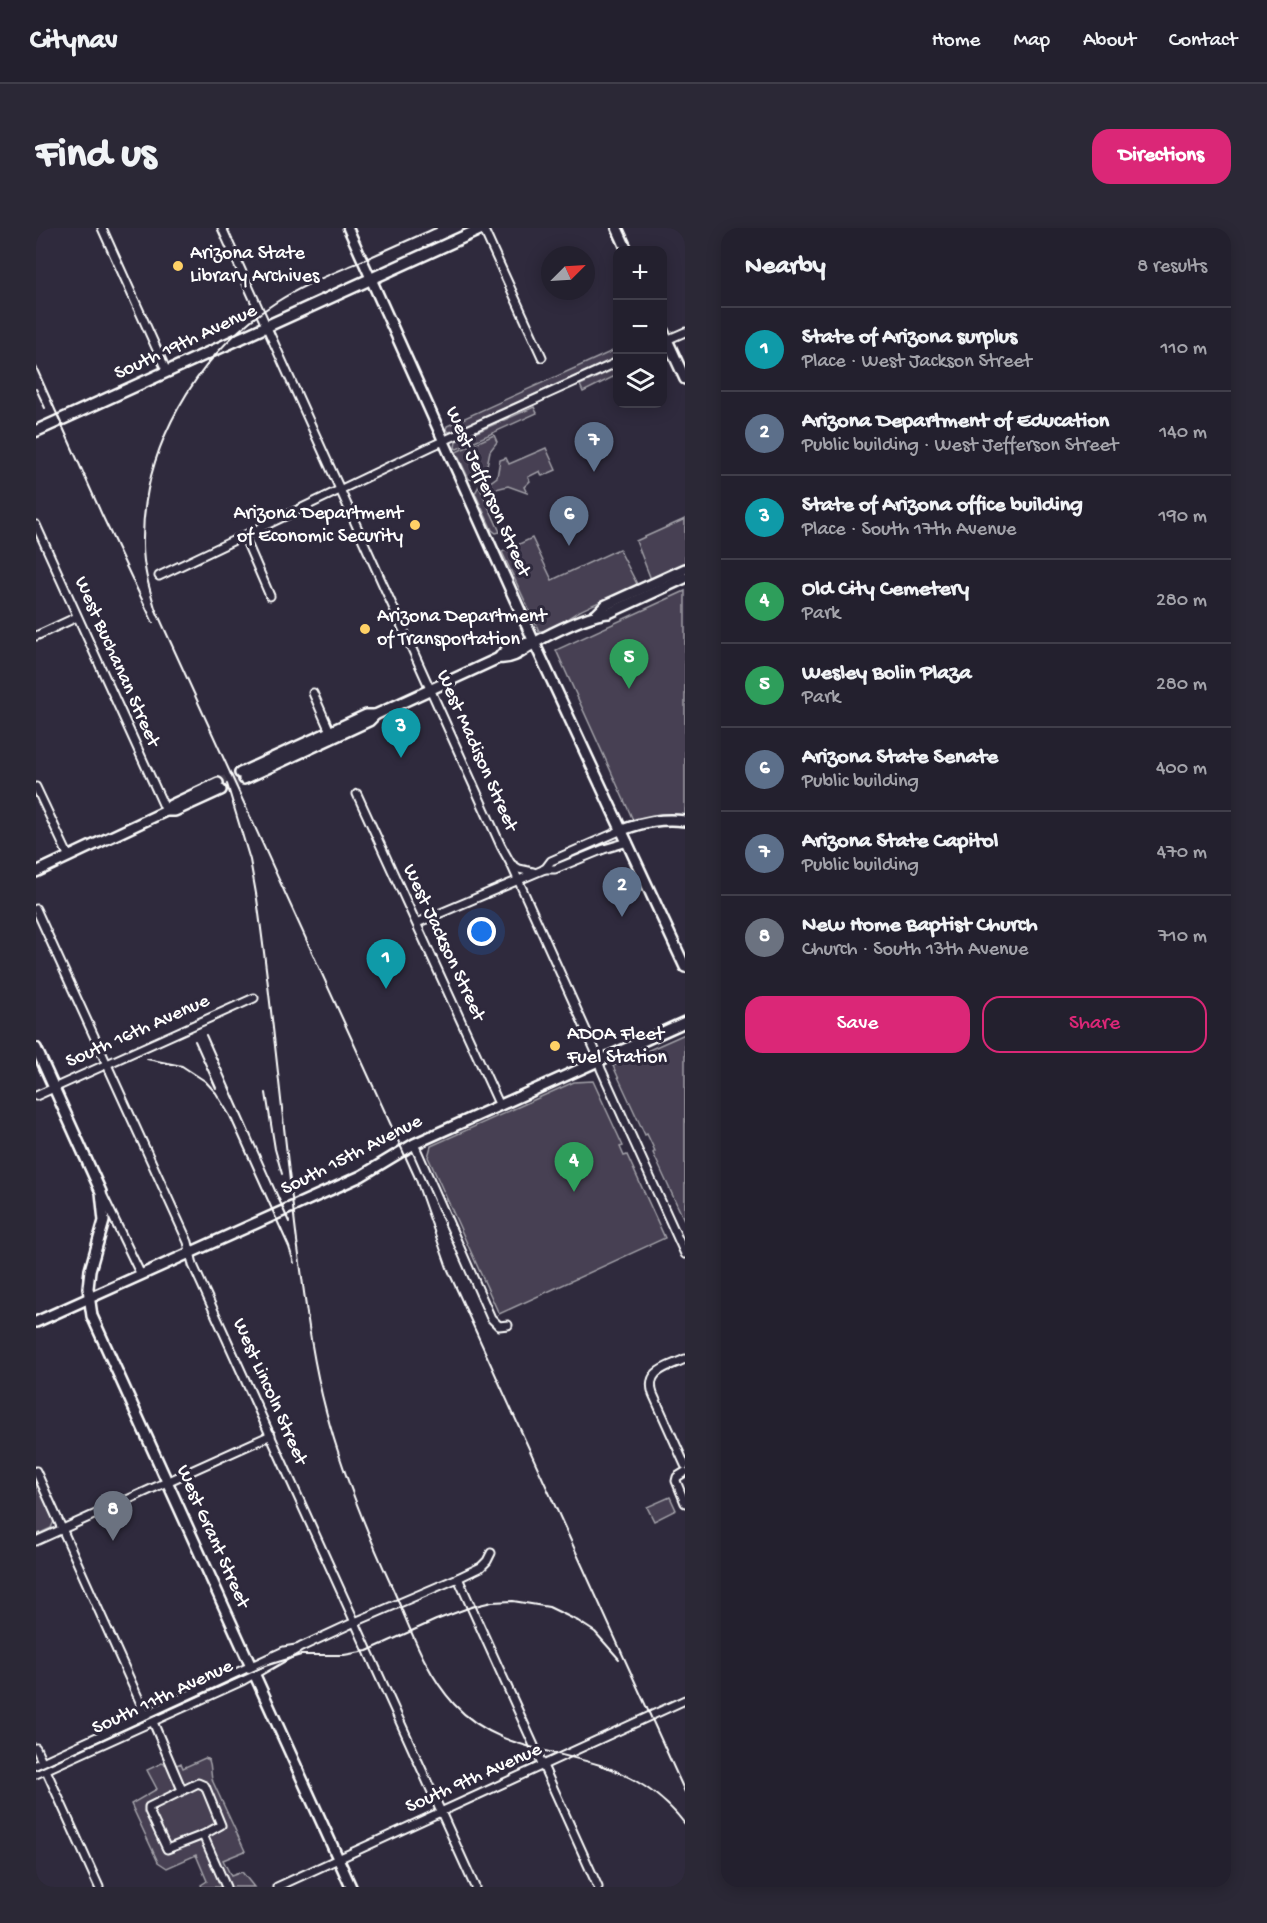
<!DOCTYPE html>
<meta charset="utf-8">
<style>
body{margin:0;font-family:"Gochi Hand",sans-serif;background:#2b2836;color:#f1f3f6}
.controls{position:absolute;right:18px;top:18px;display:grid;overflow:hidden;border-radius:12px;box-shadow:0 3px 15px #0003}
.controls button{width:54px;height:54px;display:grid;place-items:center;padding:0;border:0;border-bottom:2px solid #403e4a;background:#23202e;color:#f1f3f6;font:30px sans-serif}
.compass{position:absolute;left:505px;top:18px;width:54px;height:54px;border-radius:50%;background:#23202e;box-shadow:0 3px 15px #0003;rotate:66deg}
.you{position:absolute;left:446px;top:704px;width:21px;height:21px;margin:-15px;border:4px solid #fff;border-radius:50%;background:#1a73e8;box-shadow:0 0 0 9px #1a73e833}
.badge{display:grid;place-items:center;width:39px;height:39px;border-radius:50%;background:#db2777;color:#fff;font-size:20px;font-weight:700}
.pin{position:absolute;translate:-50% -50px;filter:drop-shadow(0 2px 3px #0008)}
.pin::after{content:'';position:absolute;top:32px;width:21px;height:18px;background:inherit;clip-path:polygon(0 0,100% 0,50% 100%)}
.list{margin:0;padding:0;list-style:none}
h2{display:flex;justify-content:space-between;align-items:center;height:78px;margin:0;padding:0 24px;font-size:26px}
h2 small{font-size:20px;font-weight:400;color:#a3a3aa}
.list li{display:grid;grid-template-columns:39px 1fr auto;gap:18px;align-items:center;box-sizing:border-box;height:84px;padding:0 24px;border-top:2px solid #403e4a}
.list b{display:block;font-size:22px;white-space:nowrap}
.list p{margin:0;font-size:20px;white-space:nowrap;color:#a3a3aa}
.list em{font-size:20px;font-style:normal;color:#a3a3aa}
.actions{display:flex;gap:12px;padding:18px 24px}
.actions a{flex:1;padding:14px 0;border:2px solid #db2777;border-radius:18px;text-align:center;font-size:21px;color:#db2777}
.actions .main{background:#db2777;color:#fff}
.icon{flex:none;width:33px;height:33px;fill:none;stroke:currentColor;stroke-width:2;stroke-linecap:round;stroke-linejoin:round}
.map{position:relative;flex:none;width:649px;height:1659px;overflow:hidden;border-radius:18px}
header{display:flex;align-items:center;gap:36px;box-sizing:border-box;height:84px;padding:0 30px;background:#23202e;border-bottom:2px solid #403e4a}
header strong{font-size:28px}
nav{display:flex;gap:33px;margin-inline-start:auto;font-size:21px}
.intro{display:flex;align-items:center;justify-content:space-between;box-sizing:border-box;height:144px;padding:0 36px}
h1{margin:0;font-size:42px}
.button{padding:15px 27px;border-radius:18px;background:#db2777;color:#fff;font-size:21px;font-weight:700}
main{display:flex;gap:36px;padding:0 36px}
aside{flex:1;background:#23202e;border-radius:18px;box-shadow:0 3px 15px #0003}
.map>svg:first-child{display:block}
.green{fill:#464152;stroke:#a2a0a8;stroke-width:1.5}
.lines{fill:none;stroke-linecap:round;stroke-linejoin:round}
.secondary-tunnel{stroke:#443f50;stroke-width:9;stroke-dasharray:9 4.5;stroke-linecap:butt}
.minor-casing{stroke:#fff;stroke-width:11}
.tertiary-casing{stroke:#fff;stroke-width:13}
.secondary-casing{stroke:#fff;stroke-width:14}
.primary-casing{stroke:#fff;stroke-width:15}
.minor{stroke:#2f2a3d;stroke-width:7}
.tertiary{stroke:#2f2a3d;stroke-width:8}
.secondary{stroke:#2f2a3d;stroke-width:9}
.primary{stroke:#2f2a3d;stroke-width:10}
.rail{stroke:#fff;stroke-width:2}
.poi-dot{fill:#ffd166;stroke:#2f2a3d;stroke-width:2}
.labels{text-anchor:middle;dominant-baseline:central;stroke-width:6;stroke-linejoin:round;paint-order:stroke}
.poi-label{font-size:20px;fill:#fff;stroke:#2f2a3d;text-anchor:start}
.street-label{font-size:20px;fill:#fff;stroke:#2f2a3d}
</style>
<header>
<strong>Citynav</strong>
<nav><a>Home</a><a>Map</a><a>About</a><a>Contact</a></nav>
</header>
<div class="intro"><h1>Find us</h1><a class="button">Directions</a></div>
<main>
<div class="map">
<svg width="649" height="1659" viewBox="0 0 649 1659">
<rect width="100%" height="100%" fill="#2f2a3d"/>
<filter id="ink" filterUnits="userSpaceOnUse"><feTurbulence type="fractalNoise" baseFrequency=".0167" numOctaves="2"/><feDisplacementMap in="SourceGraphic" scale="12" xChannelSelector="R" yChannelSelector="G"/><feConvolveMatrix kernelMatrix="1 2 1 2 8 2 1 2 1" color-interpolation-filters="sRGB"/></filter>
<g filter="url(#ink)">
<g class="green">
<polygon points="581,121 581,129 417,203 413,204 410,201 411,198"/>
<polygon points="581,140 581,147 547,164 544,157"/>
<polygon points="498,179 501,185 421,221 419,220 420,213"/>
<polygon points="458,207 461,214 454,223 449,247 440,252 433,251 420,224"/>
<polygon points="510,220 520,242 506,248 504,243 492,249 494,253 488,259 491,265 472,258 452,263 449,258 461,249 464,232 470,230 473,236"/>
<polygon points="443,258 464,304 460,305 456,302 439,265"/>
<polygon points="649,291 649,335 637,344 616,354 600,313"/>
<path d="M496 310 516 352 583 321 603 360H595C578 368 559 375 542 384 529 391 518 403 503 403L466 324Z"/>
<polygon points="649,363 649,589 623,587 597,592 520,422"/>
<polygon points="649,806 649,994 617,925 619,923 611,906 609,907 577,838"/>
<polygon points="557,853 587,918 584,919 588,928 591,927 629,1010 463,1086 392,929 395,918 538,854"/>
<polygon points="0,1254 18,1293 15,1300 0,1307"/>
<polygon points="634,1269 640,1282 618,1293 611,1279"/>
<path d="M169 1530 173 1532C176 1540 174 1546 177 1554L209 1623 187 1632 195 1648 206 1644 218 1659H166L165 1657 171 1653 160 1627 131 1640 122 1634 95 1576 121 1561 111 1542 126 1535 136 1539 145 1535 147 1540Z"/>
</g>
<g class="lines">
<g class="secondary-tunnel">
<polyline points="182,555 204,545"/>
<polyline points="185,562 208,551"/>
</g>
<g class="minor-casing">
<g id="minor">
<polyline points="66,0 131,144"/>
<polyline points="186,0 465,618 475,636 559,822 565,841 649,1026"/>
<polyline points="447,0 506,129"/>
<polyline points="626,114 649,104"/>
<polyline points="0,297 130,583"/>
<polyline points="208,308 234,368"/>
<polyline points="123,348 396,218 582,134"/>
<polyline points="0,408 41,389"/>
<polyline points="277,465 296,508"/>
<polyline points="0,559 33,629"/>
<polyline points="321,566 464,878"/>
<polyline points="475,636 483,641 497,644"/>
<polyline points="508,641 519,641 568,621 592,614"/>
<polyline points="0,681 152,1014 157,1037 439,1659"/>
<polyline points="381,695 509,641 515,633 586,602"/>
<polyline points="0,868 218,770"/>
<polyline points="378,916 455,1090 463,1098 472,1097"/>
<polyline points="67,968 105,1047"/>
<path d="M649 1131C632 1139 609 1142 617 1166L649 1237"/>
<polyline points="0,1243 110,1487"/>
<polyline points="649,1244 641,1249 640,1253 649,1275"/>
<polyline points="0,1313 235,1207"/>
<polyline points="422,1350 562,1659"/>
<polyline points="117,1494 146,1562"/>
<polyline points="0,1520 63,1659"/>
<polyline points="0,1537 248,1423 260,1421"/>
<polyline points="0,1546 206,1453 265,1419 319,1394 422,1350 445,1339 451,1333 455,1325"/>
<polygon points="162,1555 169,1558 185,1597 167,1607 131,1621 113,1583 113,1579"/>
<polyline points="167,1607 190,1659"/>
<polyline points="241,1659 649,1472"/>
</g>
</g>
<g class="tertiary-casing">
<polyline id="tertiary" points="312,0 335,51"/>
</g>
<g class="secondary-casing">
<g id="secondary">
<polyline points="581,0 591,22"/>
<polyline points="335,51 498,414 649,739"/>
<polyline points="626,101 649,151"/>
<polyline points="561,386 570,377 649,341"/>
<path d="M463 430C469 419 486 416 498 414"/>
<path d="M204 545 330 487H339L463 430C478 432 488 421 500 414 517 404 554 386 573 385L649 350"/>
<polyline points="208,551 333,493 339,487"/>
<polyline points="130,583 139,583 185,562"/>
<path d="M586 602C608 594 626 590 649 593"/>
<polyline points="0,644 130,583 135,577 182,555"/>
<polyline points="0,820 65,964 68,993 54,1042 52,1060 56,1088 315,1659"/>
<polyline points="0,1094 325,948 378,916 649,794"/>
</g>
</g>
<g class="primary-casing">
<polyline id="primary" points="0,203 447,0"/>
</g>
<use href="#minor" class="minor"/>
<use href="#tertiary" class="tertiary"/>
<use href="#secondary" class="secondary"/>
<use href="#primary" class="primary"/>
<g class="rail">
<path d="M400 0C372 12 344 25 316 37 290 48 263 59 239 75 160 126 105 222 107 317 107 339 113 359 119 380L380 952 411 1040 649 1564"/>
<polyline points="0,139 66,287 117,395"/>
<polyline points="0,161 9,180"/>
<path d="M191 556 214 632 221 671C237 785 247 899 261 1013 269 1070 275 1127 290 1183 306 1244 330 1302 356 1359 374 1399 388 1443 418 1476 457 1519 512 1521 564 1537 597 1548 628 1568 649 1596"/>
<polyline points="170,807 253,994"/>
<polyline points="159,813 180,860"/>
<polyline points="111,831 146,838 169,853 180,865 194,888 253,1019 258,1035"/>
<polyline points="230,865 239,921 246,946"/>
<polyline points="0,1542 229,1438 265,1427 308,1427 331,1423 400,1392 435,1379 456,1374 477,1373 513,1379 542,1393 559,1404 583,1431"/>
</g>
</g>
</g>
<g class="poi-dot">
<circle cx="142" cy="38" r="6"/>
<circle cx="379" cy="297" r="6"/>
<circle cx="329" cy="401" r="6"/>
<circle cx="519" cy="818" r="6"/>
</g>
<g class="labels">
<g class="poi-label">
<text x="154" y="26">Arizona State<tspan x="154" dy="23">Library Archives</tspan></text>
<text x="367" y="286" text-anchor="end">Arizona Department<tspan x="367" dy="23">of Economic Security</tspan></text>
<text x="341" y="389">Arizona Department<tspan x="341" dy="23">of Transportation</tspan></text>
<text x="531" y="807">ADOA Fleet<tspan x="531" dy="23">Fuel Station</tspan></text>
</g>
<g class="street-label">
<text transform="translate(150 115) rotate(-25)">South 19th Avenue</text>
<text transform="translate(451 264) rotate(66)">West Jefferson Street</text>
<text transform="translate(80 434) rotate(66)">West Buchanan Street</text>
<text transform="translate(440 523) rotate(66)">West Madison Street</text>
<text transform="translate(407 715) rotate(65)">West Jackson Street</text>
<text transform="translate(102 804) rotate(-24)">South 16th Avenue</text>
<text transform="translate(316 928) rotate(-27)">South 15th Avenue</text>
<text transform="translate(233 1164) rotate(66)">West Lincoln Street</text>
<text transform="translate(176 1309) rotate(66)">West Grant Street</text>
<text transform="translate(127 1470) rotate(-25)">South 11th Avenue</text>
<text transform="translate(438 1551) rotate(-24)">South 9th Avenue</text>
</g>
</g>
</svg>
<div class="controls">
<button>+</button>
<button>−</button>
<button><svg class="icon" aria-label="layers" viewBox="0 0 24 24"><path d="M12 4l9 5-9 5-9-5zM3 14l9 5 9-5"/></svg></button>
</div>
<svg class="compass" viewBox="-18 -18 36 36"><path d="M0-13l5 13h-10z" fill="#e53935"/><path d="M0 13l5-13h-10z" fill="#a3a3aa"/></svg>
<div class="you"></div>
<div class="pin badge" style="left:350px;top:761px;background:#0f9aa8">1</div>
<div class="pin badge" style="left:586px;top:689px;background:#5c6f8a">2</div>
<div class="pin badge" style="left:365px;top:530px;background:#0f9aa8">3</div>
<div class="pin badge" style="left:538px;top:964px;background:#2e9e5b">4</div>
<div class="pin badge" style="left:593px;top:461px;background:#2e9e5b">5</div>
<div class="pin badge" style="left:533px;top:318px;background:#5c6f8a">6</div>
<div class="pin badge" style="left:558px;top:244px;background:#5c6f8a">7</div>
<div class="pin badge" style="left:77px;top:1313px;background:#6b7280">8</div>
</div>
<aside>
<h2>Nearby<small>8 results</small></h2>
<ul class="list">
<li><span class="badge" style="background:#0f9aa8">1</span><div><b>State of Arizona surplus</b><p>Place · West Jackson Street</p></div><em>110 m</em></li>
<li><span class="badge" style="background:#5c6f8a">2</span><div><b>Arizona Department of Education</b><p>Public building · West Jefferson Street</p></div><em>140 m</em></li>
<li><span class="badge" style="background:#0f9aa8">3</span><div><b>State of Arizona office building</b><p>Place · South 17th Avenue</p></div><em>190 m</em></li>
<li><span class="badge" style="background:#2e9e5b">4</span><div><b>Old City Cemetery</b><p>Park</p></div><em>280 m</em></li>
<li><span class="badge" style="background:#2e9e5b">5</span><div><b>Wesley Bolin Plaza</b><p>Park</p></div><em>280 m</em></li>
<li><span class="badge" style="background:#5c6f8a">6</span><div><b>Arizona State Senate</b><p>Public building</p></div><em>400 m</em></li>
<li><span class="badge" style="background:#5c6f8a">7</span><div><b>Arizona State Capitol</b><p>Public building</p></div><em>470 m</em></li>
<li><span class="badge" style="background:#6b7280">8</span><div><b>New Home Baptist Church</b><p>Church · South 13th Avenue</p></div><em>710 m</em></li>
</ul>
<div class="actions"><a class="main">Save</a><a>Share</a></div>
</aside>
</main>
